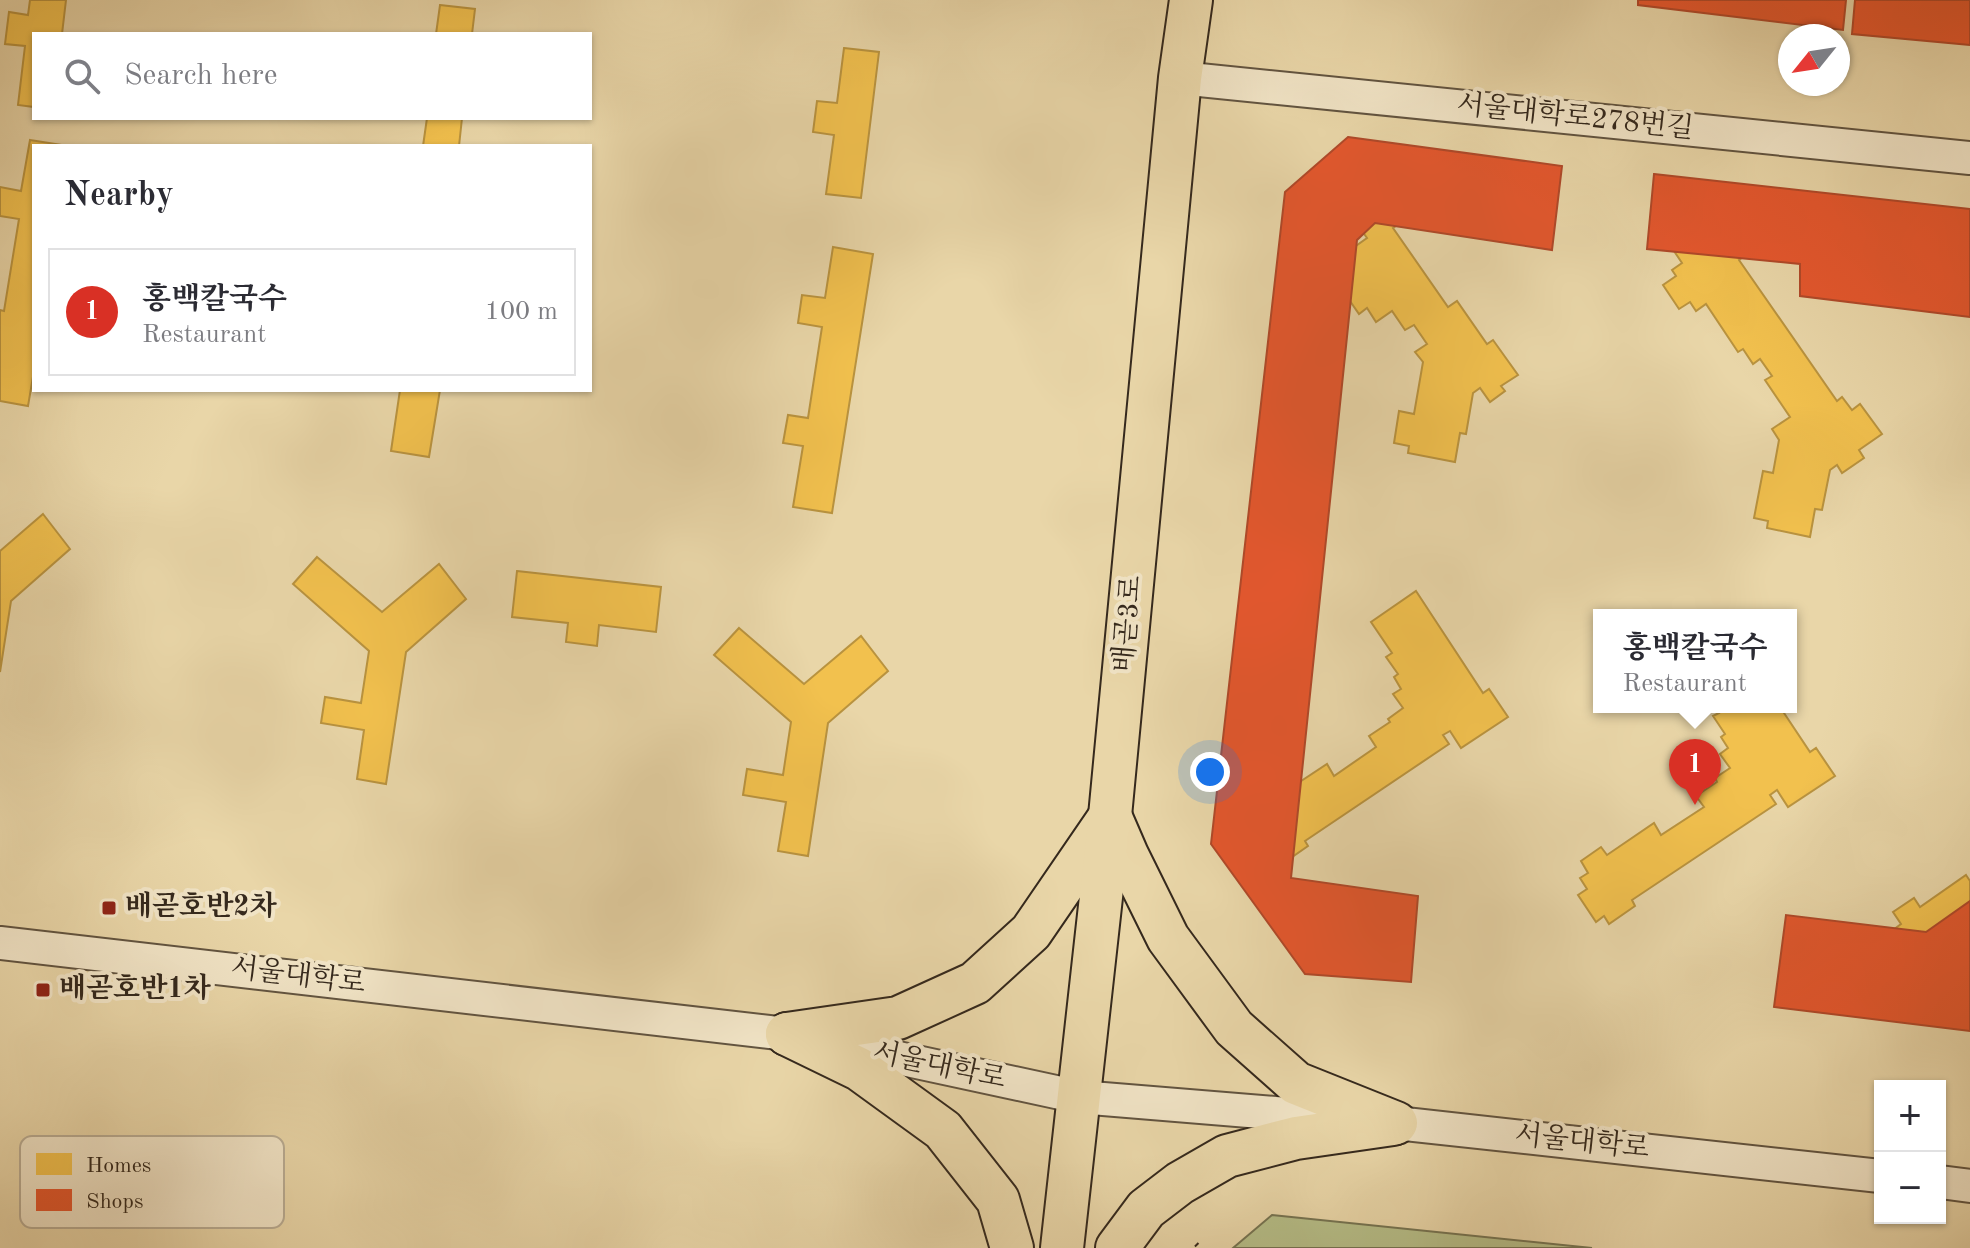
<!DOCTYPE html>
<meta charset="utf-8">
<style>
body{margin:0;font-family:"Old Standard TT","Noto Serif KR",serif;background:#f7f7f7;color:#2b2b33}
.controls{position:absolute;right:24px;bottom:24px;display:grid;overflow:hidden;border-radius:0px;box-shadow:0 2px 6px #0004}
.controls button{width:72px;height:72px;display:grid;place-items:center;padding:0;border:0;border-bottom:2px solid #e1e1e2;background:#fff;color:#2b2b33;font:40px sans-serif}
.compass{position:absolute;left:1778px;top:24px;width:72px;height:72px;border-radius:50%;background:#fff;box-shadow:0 2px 6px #0004;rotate:240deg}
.you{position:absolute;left:1210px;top:772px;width:28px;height:28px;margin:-20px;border:6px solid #fff;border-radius:50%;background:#1a73e8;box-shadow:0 0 0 12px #1a73e833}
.badge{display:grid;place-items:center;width:52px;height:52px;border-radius:50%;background:#d93025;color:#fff;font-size:26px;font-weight:700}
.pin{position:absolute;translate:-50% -66px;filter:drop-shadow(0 2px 4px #0008)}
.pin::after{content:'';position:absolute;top:42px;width:28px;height:24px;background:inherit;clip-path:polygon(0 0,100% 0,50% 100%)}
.popup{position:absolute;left:1593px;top:609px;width:204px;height:104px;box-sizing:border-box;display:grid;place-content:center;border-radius:0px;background:#fff;filter:drop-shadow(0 2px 6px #0005);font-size:26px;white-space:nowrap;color:#7c7c81}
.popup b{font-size:30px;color:#2b2b33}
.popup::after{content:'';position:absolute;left:50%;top:100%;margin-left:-16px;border:16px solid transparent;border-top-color:#fff}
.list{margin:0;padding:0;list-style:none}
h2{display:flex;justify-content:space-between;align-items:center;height:104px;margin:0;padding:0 32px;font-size:34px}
h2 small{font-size:26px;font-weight:400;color:#7c7c81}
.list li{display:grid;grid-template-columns:52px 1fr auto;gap:24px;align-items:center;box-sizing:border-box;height:128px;margin:0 16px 16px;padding:0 16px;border:2px solid #e1e1e2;border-radius:0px}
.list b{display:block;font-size:30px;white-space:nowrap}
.list p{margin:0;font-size:26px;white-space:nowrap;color:#7c7c81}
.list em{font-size:26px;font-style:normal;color:#7c7c81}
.icon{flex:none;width:44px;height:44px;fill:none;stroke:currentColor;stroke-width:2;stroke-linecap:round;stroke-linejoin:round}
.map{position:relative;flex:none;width:1970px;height:1248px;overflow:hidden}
.search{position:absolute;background:#fff;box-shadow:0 2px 6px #0004;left:32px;top:32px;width:560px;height:88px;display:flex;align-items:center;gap:20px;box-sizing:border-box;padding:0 28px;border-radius:0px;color:#7c7c81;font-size:30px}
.panel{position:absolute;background:#fff;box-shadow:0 2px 6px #0004;left:32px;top:144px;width:560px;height:248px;border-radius:0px}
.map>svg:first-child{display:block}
.green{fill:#b6be88;stroke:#767452;stroke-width:2}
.homes{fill:#f2c14e;stroke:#b9933f;stroke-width:2}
.shops{fill:#e4572e;stroke:#b04929;stroke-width:2}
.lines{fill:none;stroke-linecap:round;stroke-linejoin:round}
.minor-casing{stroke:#625440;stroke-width:36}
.major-casing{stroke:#35291d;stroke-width:46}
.path{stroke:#35291d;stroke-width:5;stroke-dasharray:2 4;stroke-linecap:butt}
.minor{stroke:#f1e4c6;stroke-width:32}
.major{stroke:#e9d6a8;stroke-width:42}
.poi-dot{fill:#8f2418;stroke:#f1e4c6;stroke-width:3}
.labels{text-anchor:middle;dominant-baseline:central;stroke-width:8;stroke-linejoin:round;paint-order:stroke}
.street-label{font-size:28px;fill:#35291d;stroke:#f1e4c6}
.poi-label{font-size:28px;font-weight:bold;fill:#35291d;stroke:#f1e4c6;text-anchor:start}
.key{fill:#f1e4c6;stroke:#b9ac93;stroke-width:2}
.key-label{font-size:22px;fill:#35291d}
</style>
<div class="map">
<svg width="1970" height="1248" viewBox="0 0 1970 1248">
<rect width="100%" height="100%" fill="#e9d6a8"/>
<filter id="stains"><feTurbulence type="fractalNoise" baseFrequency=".0025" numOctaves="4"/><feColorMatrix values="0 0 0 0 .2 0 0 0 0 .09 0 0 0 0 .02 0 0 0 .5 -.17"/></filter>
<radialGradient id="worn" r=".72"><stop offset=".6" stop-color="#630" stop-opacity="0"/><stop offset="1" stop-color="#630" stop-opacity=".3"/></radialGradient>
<polygon class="green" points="1272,1215 1592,1248 1233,1248"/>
<g class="homes">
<polygon points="30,0 66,0 62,34 34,34 34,107 18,105 25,46 5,44 9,12 28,15"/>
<polygon points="440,5 475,9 472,34 436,34"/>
<polygon points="844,48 879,52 861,198 826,194 834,135 813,132 817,101 837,103"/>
<polygon points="427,118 462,118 459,146 423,146"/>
<polygon points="30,140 68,146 34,146 34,371 28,406 0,401 0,310 4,311 19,219 0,216 0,187 21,191"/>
<polygon points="1388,202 1402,222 1393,228 1448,307 1457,301 1487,344 1493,340 1518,375 1501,386 1505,391 1490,402 1480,388 1473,393 1466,434 1460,433 1455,462 1408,453 1409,446 1394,443 1399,411 1414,414 1423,362 1415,352 1427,344 1414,325 1405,330 1392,311 1376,322 1367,308 1359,314 1339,285 1347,280 1339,269 1352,260 1346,253 1367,238 1357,224"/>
<polygon points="1728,222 1740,240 1734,244 1743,257 1739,260 1837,401 1842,397 1852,410 1860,404 1882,434 1859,450 1864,458 1842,473 1837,465 1830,470 1822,510 1815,509 1810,537 1767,528 1768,521 1754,518 1763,471 1773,473 1779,440 1772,429 1790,417 1765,380 1772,376 1760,359 1753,364 1743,349 1738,352 1706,304 1696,311 1690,302 1679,309 1663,285 1676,276 1672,270 1682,263 1674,251 1689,241 1693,246"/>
<polygon points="833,247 873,254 832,513 793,507 803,446 783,443 788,415 808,418 822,327 798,323 802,295 825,298"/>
<polygon points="400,390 440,390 429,457 391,451"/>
<polygon points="43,514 70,549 11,601 0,672 0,551"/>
<polygon points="317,557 382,612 439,564 466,599 406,652 386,784 357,779 364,730 321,723 325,697 361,703 369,651 293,584"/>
<polygon points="517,571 661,587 656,632 599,625 597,646 566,642 568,623 512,617"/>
<polygon points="1416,591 1483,693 1489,689 1508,717 1461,748 1450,731 1443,735 1449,744 1305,841 1308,846 1282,864 1277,857 1269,862 1251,836 1260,830 1253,819 1261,813 1254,801 1274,787 1280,795 1327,764 1334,776 1376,747 1369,736 1390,722 1388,719 1403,708 1393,694 1401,689 1394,677 1398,674 1386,657 1392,653 1371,622"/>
<polygon points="739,628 804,684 861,636 888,671 828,723 808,856 778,851 786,802 743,795 747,769 783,775 791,722 714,655"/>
<polygon points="1715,707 1780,707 1810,752 1816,748 1835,776 1788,807 1777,790 1770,795 1776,804 1632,900 1635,906 1609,924 1604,916 1596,922 1578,895 1587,889 1580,878 1588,873 1581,861 1601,847 1607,855 1654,823 1661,835 1704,807 1696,796 1717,782 1715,778 1730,768 1720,754 1728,748 1721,737 1725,734 1713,716 1719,713"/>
<polygon points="1966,875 1970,881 1970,935 1945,952 1948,957 1921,975 1916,968 1908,974 1890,947 1900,941 1893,930 1901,924 1893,912 1914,898 1920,907"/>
</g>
<g class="shops">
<polygon points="1638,0 1846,0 1843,30 1638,5"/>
<polygon points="1855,0 1970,0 1970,45 1852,34"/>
<polygon points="1348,137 1562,166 1552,250 1375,223 1357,240 1291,878 1418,896 1411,982 1305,974 1211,844 1285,192"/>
<polygon points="1654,174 1970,209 1970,317 1800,296 1800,264 1647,249"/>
<polygon points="1970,901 1970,1031 1774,1007 1786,915 1926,932"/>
</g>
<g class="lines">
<g class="minor-casing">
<g id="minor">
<polyline points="1180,78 1970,158"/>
<polyline points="0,943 787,1034 1079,1097 1396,1123 1880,1176"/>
<polyline points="1940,1182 1970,1186"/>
</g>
</g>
<g class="major-casing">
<g id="major">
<polyline points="1111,818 1127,855 1168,938 1234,1028 1296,1083 1396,1123"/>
<polyline points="787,1034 898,1018 975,983 1031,932 1107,821"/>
<polyline points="787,1034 859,1069 943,1130 998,1200 1012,1248"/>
<polyline points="1062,1248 1110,816 1180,78 1191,0"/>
<polyline points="1117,1248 1146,1209 1180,1183 1227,1156 1296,1138 1393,1124"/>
</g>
</g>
<polyline class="path" points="1196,1244 1200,1248"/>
<use href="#minor" class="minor"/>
<use href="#major" class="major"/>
</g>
<g class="poi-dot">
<rect x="101" y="900" width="16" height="16" rx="4"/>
<rect x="35" y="982" width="16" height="16" rx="4"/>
</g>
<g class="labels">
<g class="street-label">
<text transform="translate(1575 118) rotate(6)">서울대학로278번길</text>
<text transform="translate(1129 624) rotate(-85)">배곧3로</text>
<text transform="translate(298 977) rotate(7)">서울대학로</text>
<text transform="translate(939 1067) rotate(12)">서울대학로</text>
<text transform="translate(1582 1143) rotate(6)">서울대학로</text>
</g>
<g class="poi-label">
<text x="125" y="908">배곧호반2차</text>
<text x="59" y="990">배곧호반1차</text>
</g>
</g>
<rect x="20" y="1136" width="264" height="92" rx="12" class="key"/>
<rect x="36" y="1153" width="36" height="22" fill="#f2c14e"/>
<rect x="36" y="1189" width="36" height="22" fill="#e4572e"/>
<g class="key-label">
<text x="86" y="1172">Homes</text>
<text x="86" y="1208">Shops</text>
</g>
<rect width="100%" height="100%" filter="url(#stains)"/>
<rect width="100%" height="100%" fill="url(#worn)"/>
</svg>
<div class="controls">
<button>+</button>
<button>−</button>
</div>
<svg class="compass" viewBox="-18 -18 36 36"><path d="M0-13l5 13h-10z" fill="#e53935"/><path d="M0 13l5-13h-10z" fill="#7c7c81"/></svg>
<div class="you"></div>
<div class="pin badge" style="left:1695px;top:805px">1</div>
<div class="popup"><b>홍백칼국수</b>Restaurant</div>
<div class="search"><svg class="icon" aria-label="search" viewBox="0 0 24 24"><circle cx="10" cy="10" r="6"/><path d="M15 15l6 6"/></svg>Search here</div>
<section class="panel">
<h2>Nearby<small></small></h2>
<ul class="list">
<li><span class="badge">1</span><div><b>홍백칼국수</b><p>Restaurant</p></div><em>100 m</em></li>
</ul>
</section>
</div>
